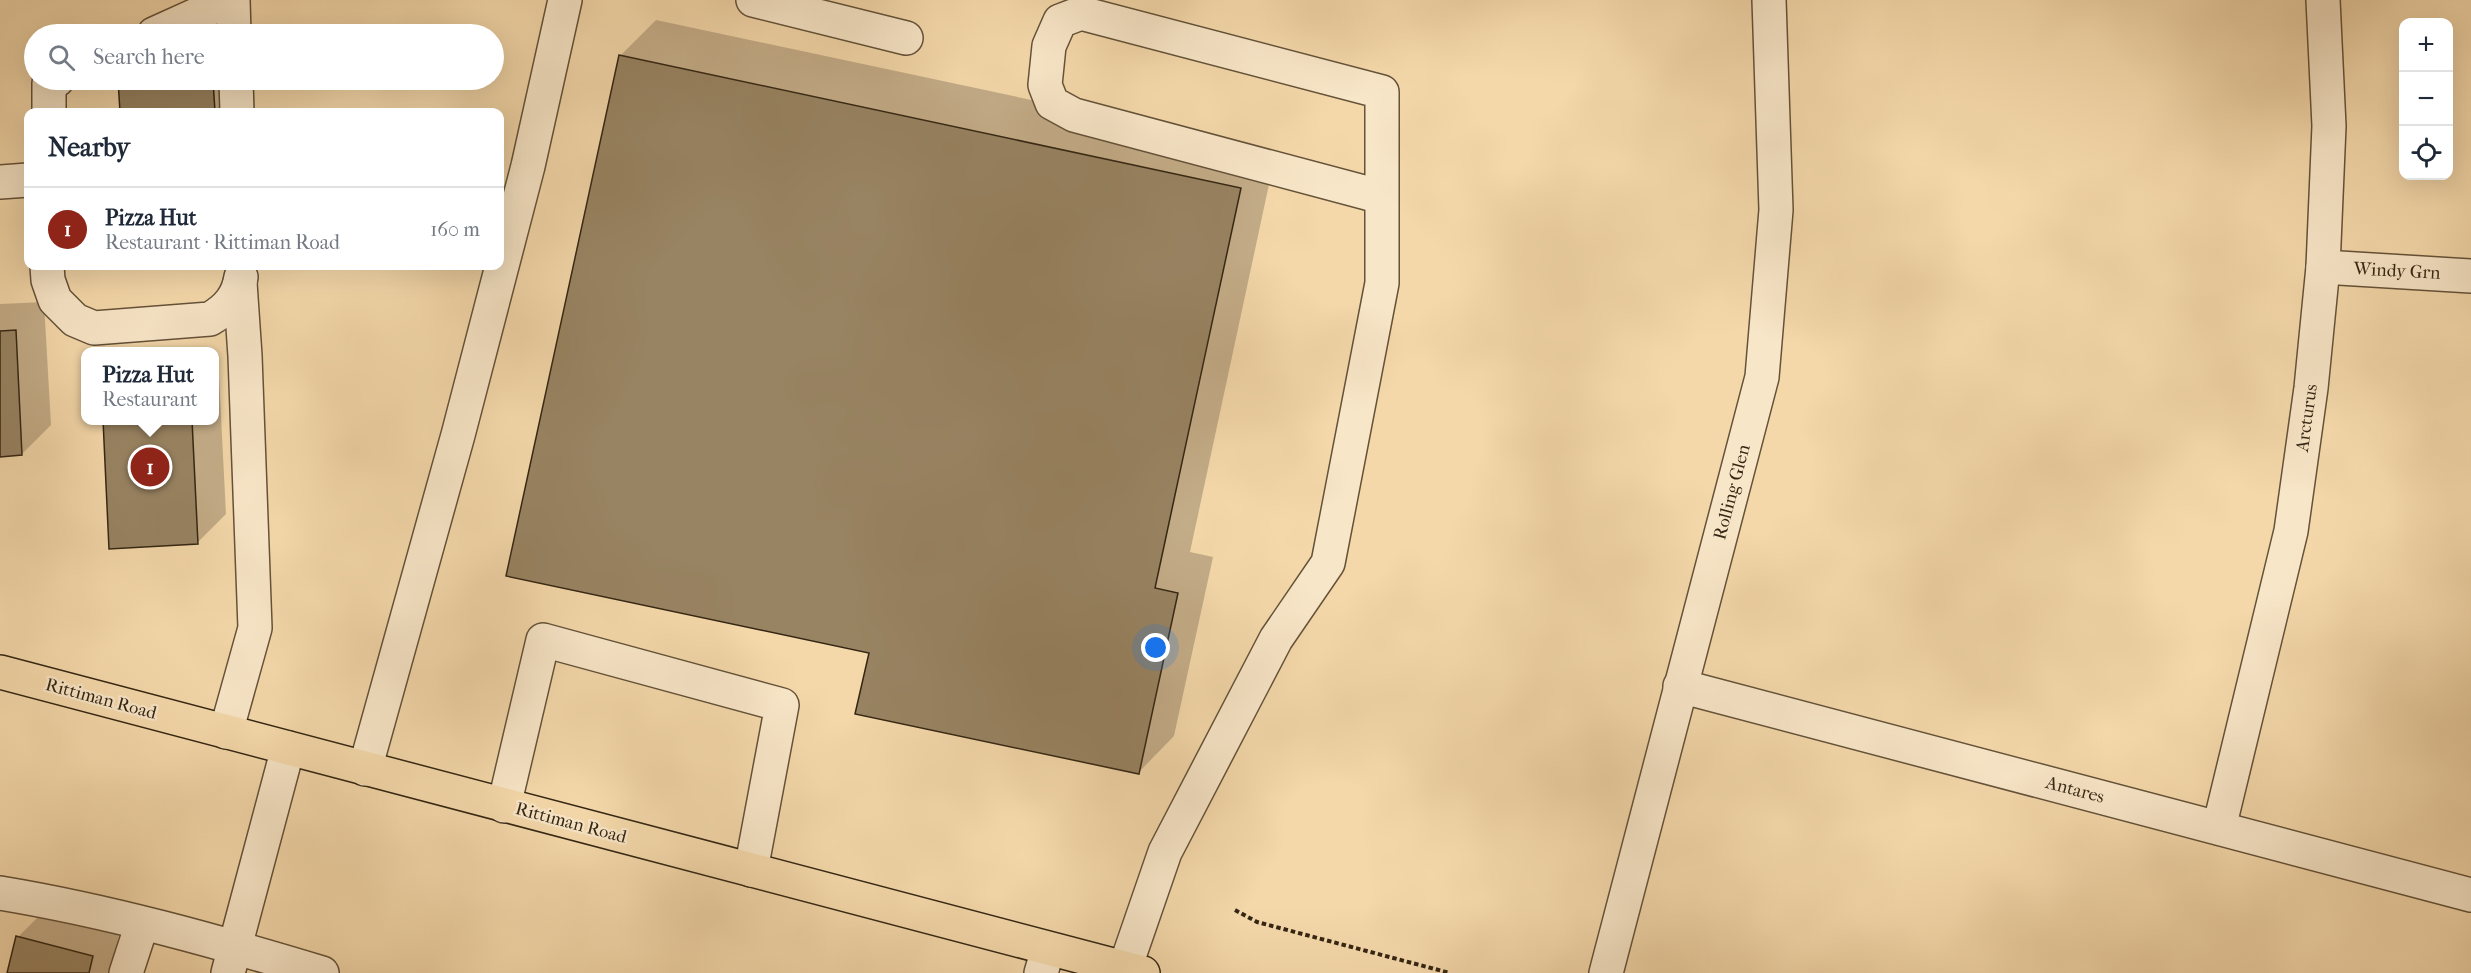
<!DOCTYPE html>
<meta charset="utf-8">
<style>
body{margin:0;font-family:"IM FELL French Canon",serif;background:#f2f2f3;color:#1f2937}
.controls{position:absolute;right:18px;top:18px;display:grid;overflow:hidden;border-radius:12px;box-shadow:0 6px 24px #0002}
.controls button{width:54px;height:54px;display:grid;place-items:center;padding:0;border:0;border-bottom:2px solid #e0e1e3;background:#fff;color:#1f2937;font:30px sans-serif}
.you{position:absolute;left:1156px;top:648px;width:21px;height:21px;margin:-15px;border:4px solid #fff;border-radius:50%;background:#1a73e8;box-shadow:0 0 0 9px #1a73e833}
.badge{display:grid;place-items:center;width:39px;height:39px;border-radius:50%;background:#8f2418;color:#fff;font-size:20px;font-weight:700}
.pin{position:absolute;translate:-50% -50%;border:3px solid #fff;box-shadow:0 2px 6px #0006}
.popup{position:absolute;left:81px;top:347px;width:138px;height:78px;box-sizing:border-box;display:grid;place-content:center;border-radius:12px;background:#fff;filter:drop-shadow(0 2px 4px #0005);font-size:20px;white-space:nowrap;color:#747a83}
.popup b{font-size:22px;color:#1f2937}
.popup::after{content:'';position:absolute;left:50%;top:100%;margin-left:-12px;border:12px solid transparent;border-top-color:#fff}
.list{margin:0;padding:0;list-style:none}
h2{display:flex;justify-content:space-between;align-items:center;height:78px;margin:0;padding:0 24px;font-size:26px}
h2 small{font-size:20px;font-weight:400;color:#747a83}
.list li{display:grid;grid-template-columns:39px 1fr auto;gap:18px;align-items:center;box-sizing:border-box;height:84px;padding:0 24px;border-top:2px solid #e0e1e3}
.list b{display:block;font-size:22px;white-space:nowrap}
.list p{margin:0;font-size:20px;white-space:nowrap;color:#747a83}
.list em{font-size:20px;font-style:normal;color:#747a83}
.icon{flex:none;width:33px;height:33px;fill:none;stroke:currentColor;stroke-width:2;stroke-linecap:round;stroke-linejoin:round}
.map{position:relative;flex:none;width:2471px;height:973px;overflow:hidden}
.search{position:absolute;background:#fff;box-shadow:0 6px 24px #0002;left:24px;top:24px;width:480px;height:66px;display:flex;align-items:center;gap:15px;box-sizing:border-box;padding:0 21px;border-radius:33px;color:#747a83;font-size:22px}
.panel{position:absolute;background:#fff;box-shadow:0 6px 24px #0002;left:24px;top:108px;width:480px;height:162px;border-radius:12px}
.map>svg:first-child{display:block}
.shadow{fill:#0003}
.building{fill:#988362;stroke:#342613;stroke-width:1.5}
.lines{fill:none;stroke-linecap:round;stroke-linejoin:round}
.minor-casing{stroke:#645239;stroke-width:36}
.major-casing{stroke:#342613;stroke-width:36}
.path{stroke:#342613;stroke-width:4;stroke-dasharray:4.5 3;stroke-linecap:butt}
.minor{stroke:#f8e6c8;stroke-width:33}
.major{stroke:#f4d8aa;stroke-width:33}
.labels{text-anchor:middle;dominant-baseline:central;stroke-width:4.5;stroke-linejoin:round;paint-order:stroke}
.street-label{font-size:18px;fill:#342613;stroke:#f8e6c8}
</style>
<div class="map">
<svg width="2471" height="973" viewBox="0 0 2471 973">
<rect width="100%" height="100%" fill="#f4d8aa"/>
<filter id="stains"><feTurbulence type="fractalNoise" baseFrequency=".00333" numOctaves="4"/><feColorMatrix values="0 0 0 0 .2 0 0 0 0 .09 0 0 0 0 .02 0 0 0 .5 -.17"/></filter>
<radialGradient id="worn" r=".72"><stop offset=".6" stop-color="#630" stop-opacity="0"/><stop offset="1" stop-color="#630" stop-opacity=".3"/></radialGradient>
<g class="shadow">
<polygon points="656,20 1276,152 1190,552 1213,557 1174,736 1139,772 870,652 620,56"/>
<polygon points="119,80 243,80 244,112 121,112"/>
<polygon points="44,302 51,425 22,454 0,455 0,304"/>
<polygon points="214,357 218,357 226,514 197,543 104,420 214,420"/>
<polygon points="47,908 121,927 109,973 8,973 18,937"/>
</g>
<g class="building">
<polygon points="619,55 1241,188 1155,588 1178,593 1139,774 855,714 869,653 506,576"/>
<polygon points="118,80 213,80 215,112 120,112"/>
<polygon points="16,330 22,455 0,457 0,331"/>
<polygon points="103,420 192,420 198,544 109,549"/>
<polygon points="16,936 93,956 89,973 7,973"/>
</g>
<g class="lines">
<g class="minor-casing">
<g id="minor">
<polyline points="233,0 234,34"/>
<polyline points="753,0 906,38"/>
<polyline points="154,34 229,0"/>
<polyline points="236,80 237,112"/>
<polyline points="49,112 49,83 57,80"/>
<polyline points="0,182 28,180"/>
<path d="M47 266 48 280 55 300 75 320 94 328 210 319C227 309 238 297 241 277"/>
<polyline points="2323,267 2471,276"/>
<polyline points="1680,686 2471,895"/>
<polyline points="226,732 255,628 245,356 240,283"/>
<polyline points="365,769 458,435 528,166 565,0"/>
<polyline points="504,806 543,640 782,705 751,870"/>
<polyline points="2219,828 2291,531 2311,388 2323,267 2329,126 2323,0"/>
<path d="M0 893C109 911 216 941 322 973"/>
<polyline points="1125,968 1165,852 1276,639 1328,563 1382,283 1382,92 1081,13 1060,21 1049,46 1045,85 1052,103 1074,115 1382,197"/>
<polyline points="126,973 142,924"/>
<polyline points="228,973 288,748"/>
<polyline points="1041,973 1048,949"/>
<polyline points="1606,973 1762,377 1776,210 1769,0"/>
</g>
</g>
<g class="major-casing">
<polyline id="major" points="0,672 1143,973"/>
</g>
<polyline class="path" points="1235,910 1257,922 1450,973"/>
<use href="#minor" class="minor"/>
<use href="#major" class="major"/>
</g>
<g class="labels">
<g class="street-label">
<text transform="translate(2397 271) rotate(3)">Windy Grn</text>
<text transform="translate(2307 418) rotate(-82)">Arcturus</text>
<text transform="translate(1732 492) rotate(-75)">Rolling Glen</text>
<text transform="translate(101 699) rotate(15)">Rittiman Road</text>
<text transform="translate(2075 790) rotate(15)">Antares</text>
<text transform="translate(571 823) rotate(15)">Rittiman Road</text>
</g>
</g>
<rect width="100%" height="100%" filter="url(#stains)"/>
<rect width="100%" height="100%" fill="url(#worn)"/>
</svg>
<div class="controls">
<button>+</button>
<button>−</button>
<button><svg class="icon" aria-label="locate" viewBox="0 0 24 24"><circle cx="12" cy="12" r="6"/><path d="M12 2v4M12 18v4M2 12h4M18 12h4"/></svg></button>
</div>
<div class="you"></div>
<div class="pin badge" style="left:150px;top:467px">1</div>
<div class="popup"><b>Pizza Hut</b>Restaurant</div>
<div class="search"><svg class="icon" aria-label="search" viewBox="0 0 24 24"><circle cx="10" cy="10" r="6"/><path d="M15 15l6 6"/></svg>Search here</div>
<section class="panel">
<h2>Nearby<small></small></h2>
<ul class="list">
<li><span class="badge">1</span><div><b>Pizza Hut</b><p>Restaurant · Rittiman Road</p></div><em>160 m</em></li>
</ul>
</section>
</div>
